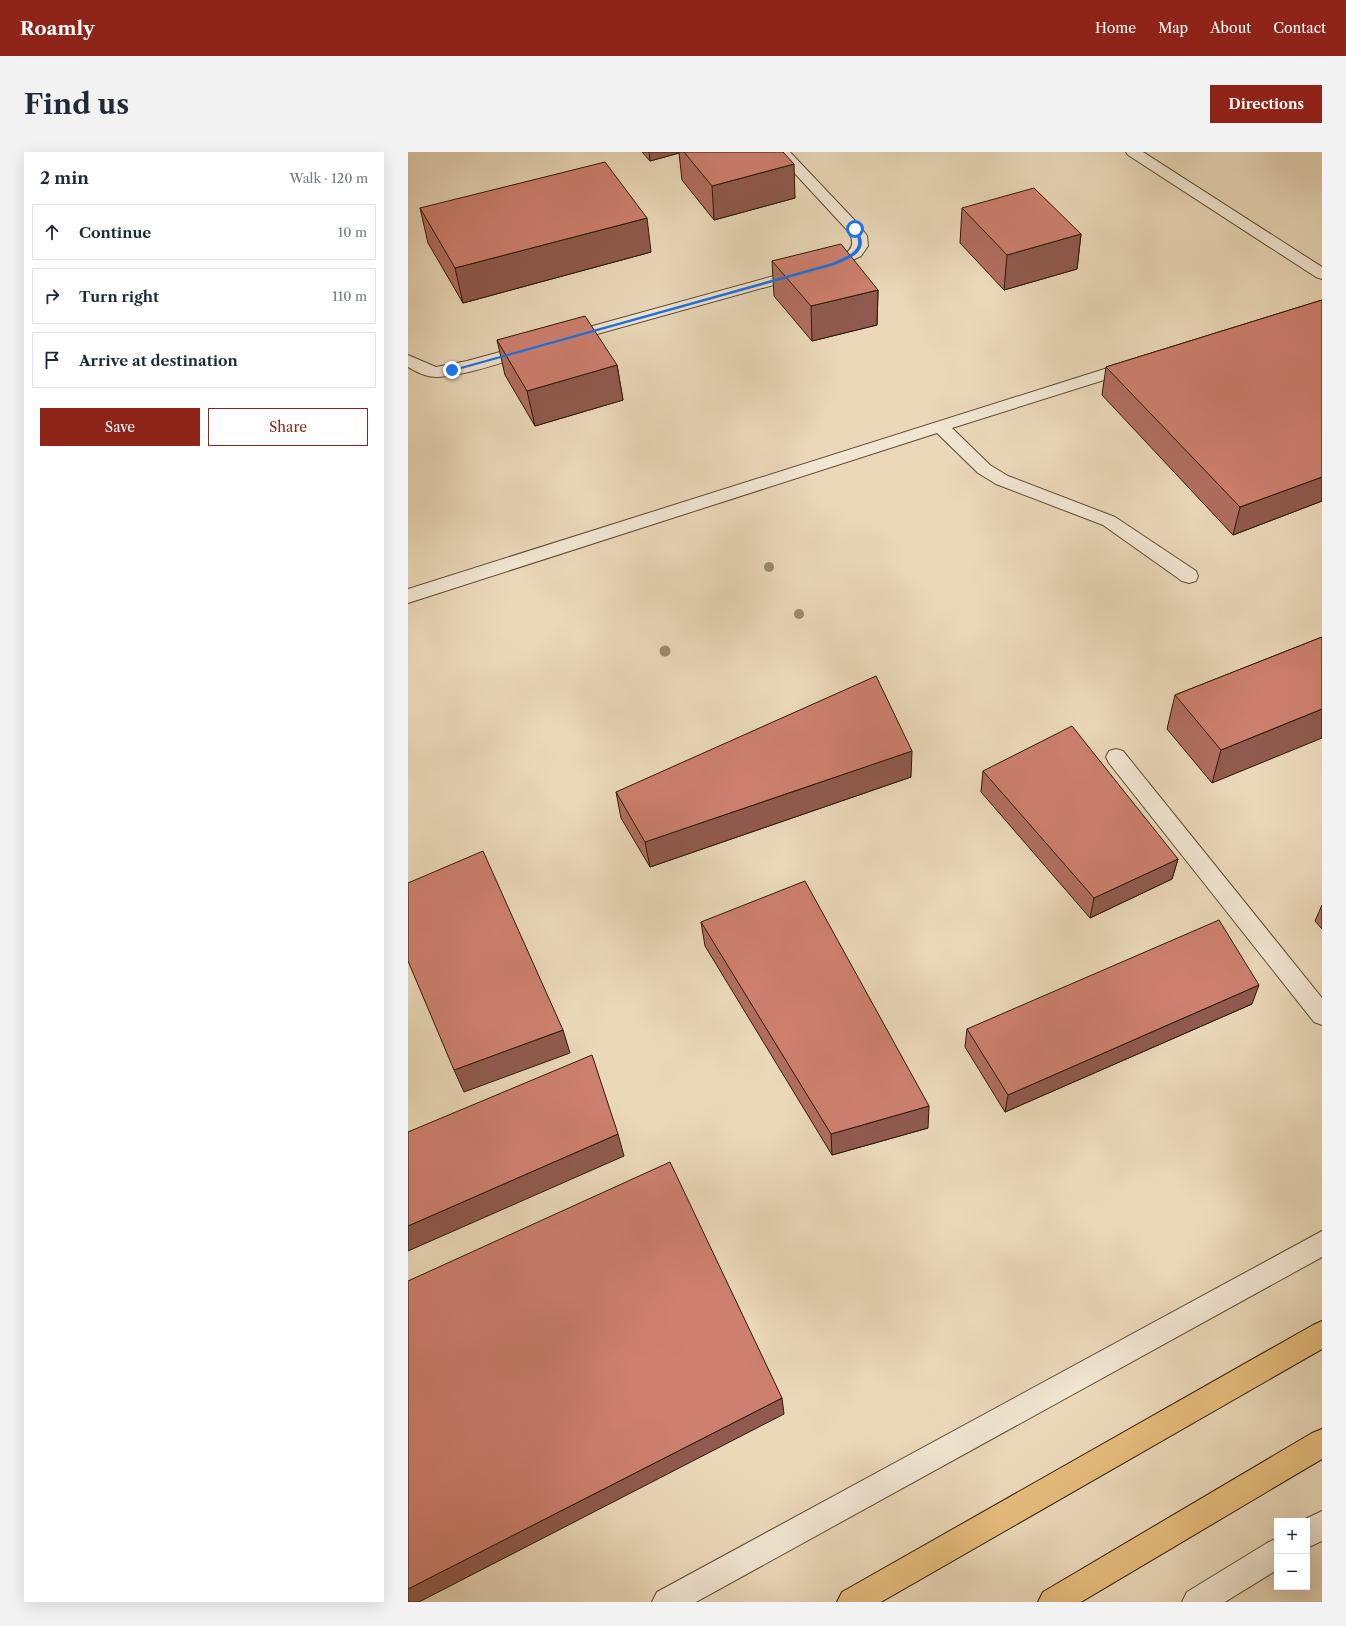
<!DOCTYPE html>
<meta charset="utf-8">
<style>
body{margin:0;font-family:"Libre Caslon Text",serif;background:#f2f2f3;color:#1f2937}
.controls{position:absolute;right:12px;bottom:12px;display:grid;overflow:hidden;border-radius:0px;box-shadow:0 4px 16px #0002}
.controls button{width:36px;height:36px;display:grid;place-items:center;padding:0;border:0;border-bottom:1px solid #e0e1e3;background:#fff;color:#1f2937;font:20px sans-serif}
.stop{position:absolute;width:12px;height:12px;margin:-9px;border:3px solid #1a73e8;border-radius:50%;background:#fff}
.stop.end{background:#1a73e8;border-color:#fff;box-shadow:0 1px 4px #0008}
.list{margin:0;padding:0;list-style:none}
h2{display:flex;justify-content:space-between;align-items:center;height:52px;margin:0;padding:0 16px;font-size:17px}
h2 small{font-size:13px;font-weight:400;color:#747a83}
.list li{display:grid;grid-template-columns:26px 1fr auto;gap:12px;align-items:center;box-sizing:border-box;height:56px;margin:0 8px 8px;padding:0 8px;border:1px solid #e0e1e3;border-radius:0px}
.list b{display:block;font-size:15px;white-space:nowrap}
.list em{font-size:13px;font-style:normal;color:#747a83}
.actions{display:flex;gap:8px;padding:12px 16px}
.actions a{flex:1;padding:9px 0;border:1px solid #8f2418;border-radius:0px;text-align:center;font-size:14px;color:#8f2418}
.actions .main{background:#8f2418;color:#fff}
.icon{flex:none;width:22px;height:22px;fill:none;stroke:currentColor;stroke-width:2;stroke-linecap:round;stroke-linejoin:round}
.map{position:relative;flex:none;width:914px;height:1450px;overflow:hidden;border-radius:0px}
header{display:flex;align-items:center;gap:24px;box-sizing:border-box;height:56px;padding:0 20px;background:#8f2418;color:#fff}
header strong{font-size:19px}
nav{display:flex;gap:22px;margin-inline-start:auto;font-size:14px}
.intro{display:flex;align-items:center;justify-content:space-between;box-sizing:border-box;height:96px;padding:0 24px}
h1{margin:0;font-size:28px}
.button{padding:10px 18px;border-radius:0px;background:#8f2418;color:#fff;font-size:14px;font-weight:700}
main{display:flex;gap:24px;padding:0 24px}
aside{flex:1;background:#fff;border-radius:0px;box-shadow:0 4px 16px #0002}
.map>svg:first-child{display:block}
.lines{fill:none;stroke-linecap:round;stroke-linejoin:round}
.minor-casing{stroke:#5c4a31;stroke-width:2}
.major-casing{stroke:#2d1a04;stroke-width:2}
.minor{fill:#f1e6d2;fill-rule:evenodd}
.major{fill:#e5bc7c;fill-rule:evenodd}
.tree{fill:#998a6c}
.wall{fill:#b16e60;stroke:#2d1a04}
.shaded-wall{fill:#905a4e;stroke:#2d1a04}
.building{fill:#ce8070;stroke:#2d1a04}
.route{fill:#1a73e8}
</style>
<header>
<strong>Roamly</strong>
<nav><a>Home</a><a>Map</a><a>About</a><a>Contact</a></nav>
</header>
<div class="intro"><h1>Find us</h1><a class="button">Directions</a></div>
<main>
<aside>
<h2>2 min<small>Walk · 120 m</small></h2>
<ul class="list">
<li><svg class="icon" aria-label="ahead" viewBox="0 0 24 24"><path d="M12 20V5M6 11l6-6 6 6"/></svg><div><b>Continue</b></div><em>10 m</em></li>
<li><svg class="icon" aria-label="right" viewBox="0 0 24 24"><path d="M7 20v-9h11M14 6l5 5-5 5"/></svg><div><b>Turn right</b></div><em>110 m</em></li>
<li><svg class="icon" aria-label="arrive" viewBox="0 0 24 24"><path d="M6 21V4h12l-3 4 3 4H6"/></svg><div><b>Arrive at destination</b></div></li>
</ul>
<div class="actions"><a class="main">Save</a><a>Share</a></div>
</aside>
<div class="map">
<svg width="914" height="1450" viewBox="0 0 914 1450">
<rect width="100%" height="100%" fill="#ead8b9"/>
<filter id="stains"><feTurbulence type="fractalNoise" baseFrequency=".005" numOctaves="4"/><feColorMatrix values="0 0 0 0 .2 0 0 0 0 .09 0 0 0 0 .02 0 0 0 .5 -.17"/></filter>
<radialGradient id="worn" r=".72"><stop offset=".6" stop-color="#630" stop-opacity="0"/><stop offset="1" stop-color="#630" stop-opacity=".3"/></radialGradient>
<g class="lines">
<g class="minor-casing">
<g id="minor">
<path d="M367 0H382L452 74 459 84 460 94 453 104 430 115 164 189 158 191 152 189 150 186 152 183 420 109C435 103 451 99 441 80Z"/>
<polygon points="718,0 735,0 914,115 914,127 908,125 720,3"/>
<path d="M121 192 127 193 129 197 127 201C96 209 62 223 29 225 19 225 8 220 0 215V203L28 215 59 209Z"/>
<polygon points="725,208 731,209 733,213 731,217 544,276 582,313 600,324 707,365 788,419 790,424 788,429 781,431 774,429 695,373 588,332 570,321 529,281 0,451 0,437"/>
<polygon points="708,597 715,599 914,846 914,873 906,870 701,611 698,605 701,599"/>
<polygon points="914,1079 914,1105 288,1450 244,1450 249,1440"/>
<polygon points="914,1359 914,1389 899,1396 899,1369 893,1369"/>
<polygon points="869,1386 869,1418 817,1450 774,1450 779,1440 859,1391"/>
</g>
</g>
<g class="major-casing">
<g id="major">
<polygon points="914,1169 914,1197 473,1450 429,1450 434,1440 905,1173"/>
<polygon points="914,1277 914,1307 673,1450 630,1450 635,1440 904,1281"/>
</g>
</g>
<use href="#minor" class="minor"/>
<use href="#major" class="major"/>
</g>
<g class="tree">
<circle cx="361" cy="415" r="5"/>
<circle cx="391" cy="462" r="5"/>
<circle cx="257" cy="499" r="5.5"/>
</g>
<g class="wall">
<polygon points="234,0 375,0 387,46 306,68 274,28 271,1 242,9"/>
<polygon points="12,56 243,100 55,151 20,91"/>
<polygon points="554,56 673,82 669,117 596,138 552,91"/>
<polygon points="364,109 470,138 469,173 404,189 366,144"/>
<polygon points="914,148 914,349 825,383 694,243 698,215"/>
<polygon points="89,188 209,213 215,248 127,274 97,223"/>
<polygon points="914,485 804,631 759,577 767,543"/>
<polygon points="575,619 770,707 764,727 682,766 573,640"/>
<polygon points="503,625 242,715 213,666 208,640"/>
<polygon points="914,753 914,777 907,769"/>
<polygon points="293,770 520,976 424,1003 297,794"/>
<polygon points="844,852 597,960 557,895 559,877"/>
</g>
<g class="shaded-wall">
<polygon points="241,0 271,0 271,1 242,9"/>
<polygon points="386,12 387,46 306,68 304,34"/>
<polygon points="239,66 243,100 55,151 47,116"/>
<polygon points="673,82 669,117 596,138 599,103"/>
<polygon points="470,138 469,173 404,189 403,154"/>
<polygon points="209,213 215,248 127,274 119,239"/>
<polygon points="914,325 914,349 825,383 832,355"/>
<polygon points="914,557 914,586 804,631 813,598"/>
<polygon points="504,599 503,625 242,715 237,690"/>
<polygon points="770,707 764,727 682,766 686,746"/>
<polygon points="851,833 844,852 597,960 600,943"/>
<polygon points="155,878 162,901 56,940 46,918"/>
<polygon points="521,954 520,976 424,1003 423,982"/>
<polygon points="210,982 216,1004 0,1099 0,1074"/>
<polygon points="374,1246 376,1262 11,1450 0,1450 0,1437"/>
</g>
<g class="building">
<polygon points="276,0 375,0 386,12 304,34"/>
<polygon points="197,10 239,66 47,116 12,56"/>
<polygon points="626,36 673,82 599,103 554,56"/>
<polygon points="433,92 470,138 403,154 364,109"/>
<polygon points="914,148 914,325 832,355 698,215"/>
<polygon points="177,164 209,213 119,239 89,188"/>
<polygon points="914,485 914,557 813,598 767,543"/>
<polygon points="468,524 504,599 237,690 208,640"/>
<polygon points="664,574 770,707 686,746 575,619"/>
<polygon points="75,699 155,878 46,918 0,809 0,731"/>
<polygon points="397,729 521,954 423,982 293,770"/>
<polygon points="811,768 851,833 600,943 559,877"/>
<polygon points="184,903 210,982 0,1074 0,980"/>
<polygon points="262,1010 374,1246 0,1437 0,1129"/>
</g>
<path class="route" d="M447 75C450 77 451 80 452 83 460 101 440 107 427 113L46 219 42 218 424 111C432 107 452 101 450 89 450 85 447 80 445 77Z"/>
<rect width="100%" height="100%" filter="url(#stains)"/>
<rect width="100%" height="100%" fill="url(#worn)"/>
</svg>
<div class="controls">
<button>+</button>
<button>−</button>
</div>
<div class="stop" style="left:447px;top:77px"></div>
<div class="stop end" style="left:44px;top:218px"></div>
</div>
</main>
